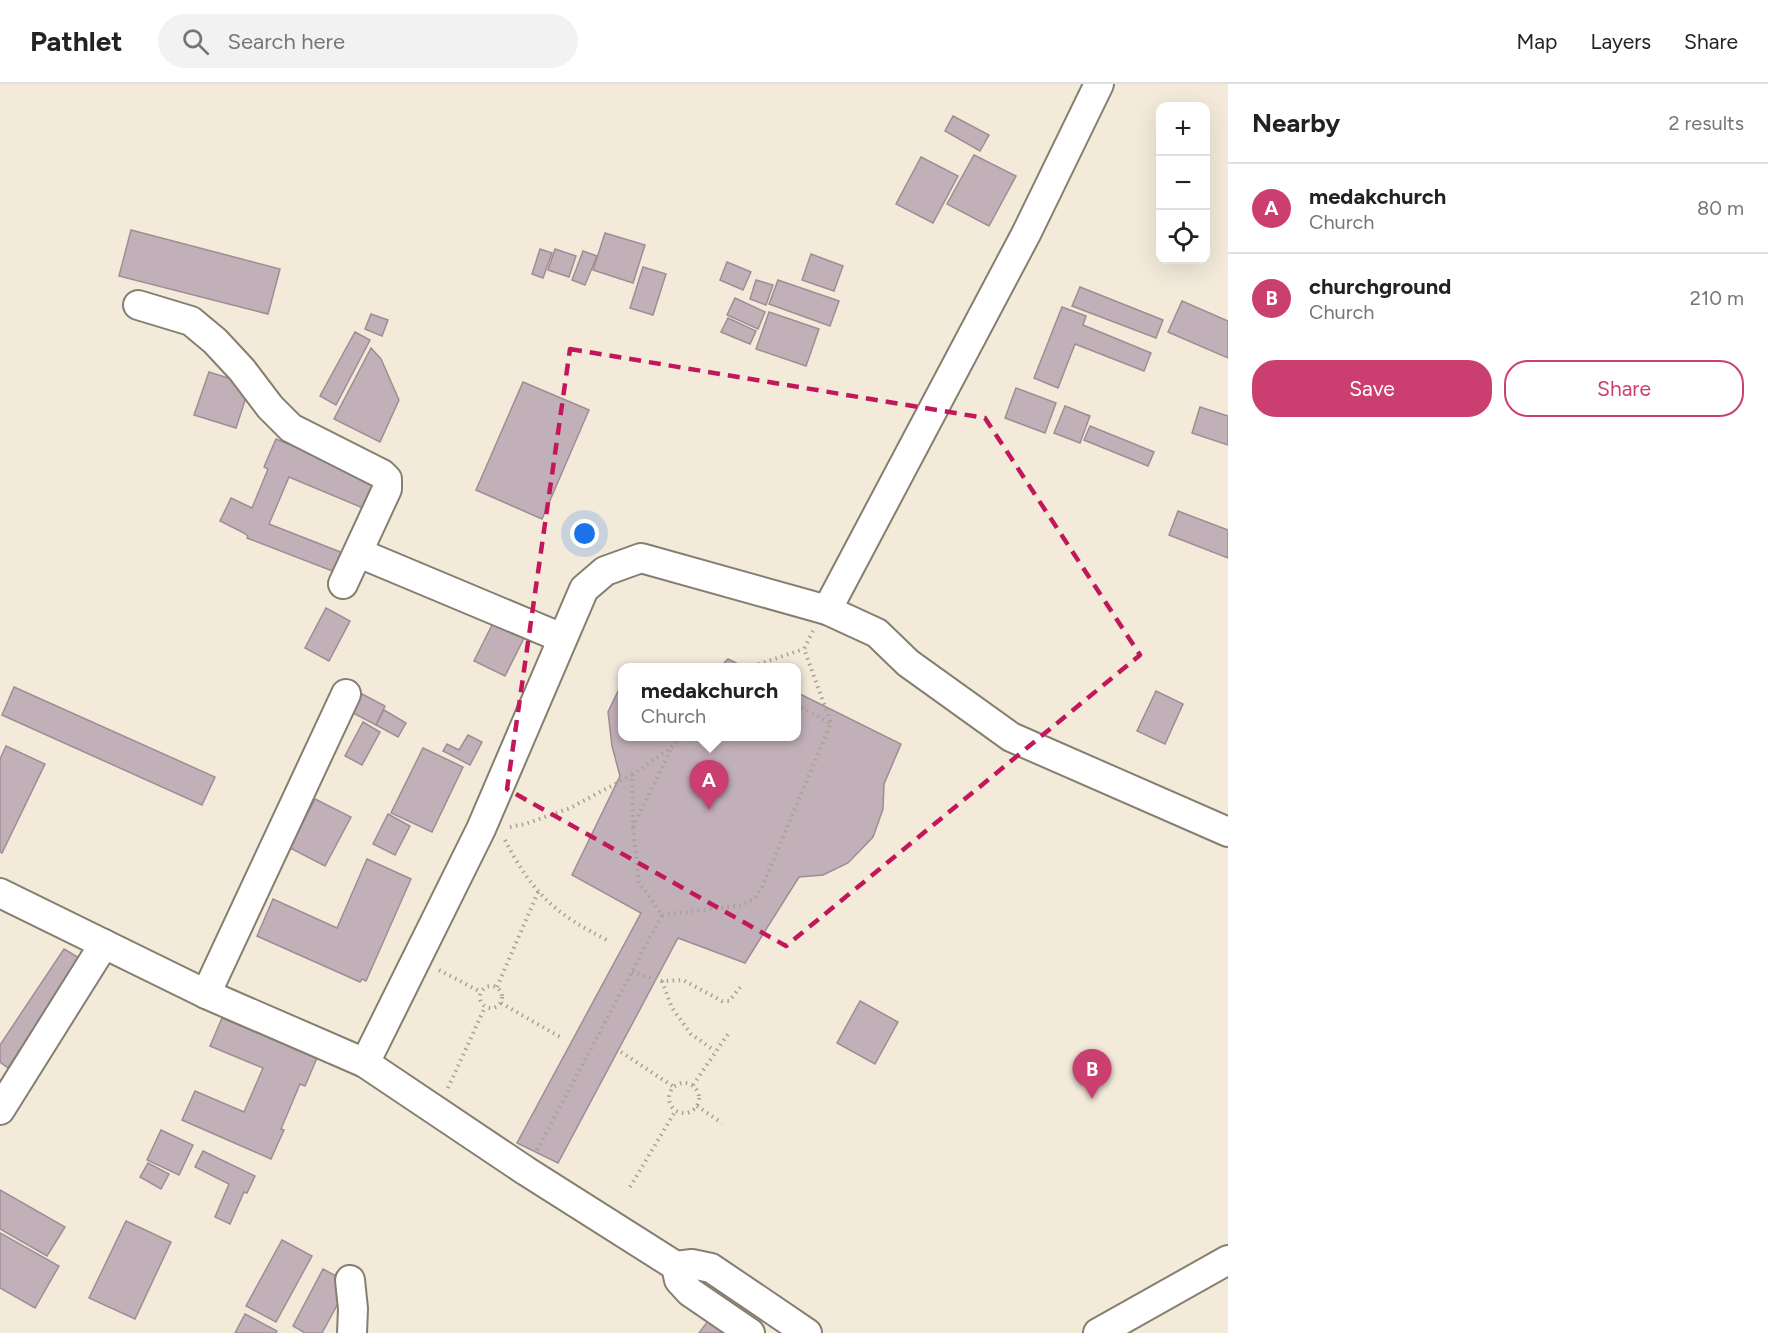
<!DOCTYPE html>
<meta charset="utf-8">
<style>
body{margin:0;font-family:Figtree,sans-serif;background:#f2f2f2;color:#222}
.controls{position:absolute;right:18px;top:18px;display:grid;overflow:hidden;border-radius:12px;box-shadow:0 6px 24px #0002}
.controls button{width:54px;height:54px;display:grid;place-items:center;padding:0;border:0;border-bottom:2px solid #e0e0e0;background:#fff;color:#222;font:30px sans-serif}
.you{position:absolute;left:585px;top:450px;width:21px;height:21px;margin:-15px;border:4px solid #fff;border-radius:50%;background:#1a73e8;box-shadow:0 0 0 9px #1a73e833}
.badge{display:grid;place-items:center;width:39px;height:39px;border-radius:50%;background:#cb3f70;color:#fff;font-size:20px;font-weight:700}
.pin{position:absolute;translate:-50% -50px;filter:drop-shadow(0 2px 3px #0008)}
.pin::after{content:'';position:absolute;top:32px;width:21px;height:18px;background:inherit;clip-path:polygon(0 0,100% 0,50% 100%)}
.popup{position:absolute;left:618px;top:579px;width:183px;height:78px;box-sizing:border-box;display:grid;place-content:center;border-radius:12px;background:#fff;filter:drop-shadow(0 2px 4px #0005);font-size:20px;white-space:nowrap;color:#767676}
.popup b{font-size:22px;color:#222}
.popup::after{content:'';position:absolute;left:50%;top:100%;margin-left:-12px;border:12px solid transparent;border-top-color:#fff}
.list{margin:0;padding:0;list-style:none}
h2{display:flex;justify-content:space-between;align-items:center;height:78px;margin:0;padding:0 24px;font-size:26px}
h2 small{font-size:20px;font-weight:400;color:#767676}
.list li{display:grid;grid-template-columns:39px 1fr auto;gap:18px;align-items:center;box-sizing:border-box;height:90px;padding:0 24px;border-top:2px solid #e0e0e0}
.list b{display:block;font-size:22px;white-space:nowrap}
.list p{margin:0;font-size:20px;white-space:nowrap;color:#767676}
.list em{font-size:20px;font-style:normal;color:#767676}
.actions{display:flex;gap:12px;padding:18px 24px}
.actions a{flex:1;padding:14px 0;border:2px solid #cb3f70;border-radius:24px;text-align:center;font-size:21px;color:#cb3f70}
.actions .main{background:#cb3f70;color:#fff}
.icon{flex:none;width:33px;height:33px;fill:none;stroke:currentColor;stroke-width:2;stroke-linecap:round;stroke-linejoin:round}
.map{position:relative;flex:none;width:1228px;height:1249px;overflow:hidden}
header{display:flex;align-items:center;gap:36px;box-sizing:border-box;height:84px;padding:0 30px;background:#fff;border-bottom:2px solid #e0e0e0}
header strong{font-size:28px}
nav{display:flex;gap:33px;margin-inline-start:auto;font-size:21px}
.search{width:420px;height:54px;background:#f2f2f2;display:flex;align-items:center;gap:15px;box-sizing:border-box;padding:0 21px;border-radius:33px;color:#767676;font-size:22px}
main{display:flex}
aside{flex:1;background:#fff}
.map>svg:first-child{display:block}
.building{fill:#c2b0b8;stroke:#9e8d95;stroke-width:1.5}
.lines{fill:none;stroke-linecap:round;stroke-linejoin:round}
.minor-casing{stroke:#867e6f;stroke-width:32}
.path{stroke:#a8a194;stroke-width:4;stroke-dasharray:1.5 4.5;stroke-linecap:butt}
.minor{stroke:#fff;stroke-width:28}
.marked{fill:none;stroke:#c2185b;stroke-width:4.5;stroke-dasharray:12 8;stroke-linejoin:round}
</style>
<header>
<strong>Pathlet</strong>
<div class="search"><svg class="icon" aria-label="search" viewBox="0 0 24 24"><circle cx="10" cy="10" r="6"/><path d="M15 15l6 6"/></svg>Search here</div>
<nav><a>Map</a><a>Layers</a><a>Share</a></nav>
</header>
<main>
<div class="map">
<svg width="1228" height="1249" viewBox="0 0 1228 1249">
<rect width="100%" height="100%" fill="#f3eada"/>
<g class="building">
<polygon points="953,32 989,51 980,67 945,47"/>
<polygon points="974,71 1016,92 989,142 947,120"/>
<polygon points="921,73 958,92 933,139 896,120"/>
<polygon points="131,146 280,185 268,230 119,192"/>
<polygon points="605,149 645,161 633,199 593,186"/>
<polygon points="540,165 552,169 543,194 532,190"/>
<polygon points="555,165 576,172 569,193 548,186"/>
<polygon points="583,167 597,172 585,201 572,196"/>
<polygon points="811,170 843,182 834,207 802,196"/>
<polygon points="727,178 751,188 743,206 720,196"/>
<polygon points="643,183 666,190 653,231 630,224"/>
<polygon points="756,196 773,201 766,221 750,215"/>
<polygon points="778,196 839,217 830,242 769,220"/>
<polygon points="1080,203 1163,236 1156,254 1072,222"/>
<polygon points="735,214 765,228 758,245 727,231"/>
<polygon points="1182,217 1228,237 1228,274 1168,248"/>
<polygon points="1062,223 1086,232 1083,241 1151,269 1144,287 1075,260 1058,304 1034,294"/>
<polygon points="769,228 819,245 806,282 756,265"/>
<polygon points="371,230 388,236 382,252 365,245"/>
<polygon points="728,234 756,247 750,260 721,248"/>
<polygon points="355,248 370,256 336,321 320,312"/>
<polygon points="371,264 381,275 399,316 380,358 334,335"/>
<polygon points="209,288 250,301 236,344 194,331"/>
<polygon points="523,298 589,326 542,435 476,406"/>
<polygon points="1016,304 1056,319 1045,349 1005,334"/>
<polygon points="1065,322 1090,332 1080,359 1054,349"/>
<polygon points="1200,323 1228,332 1228,361 1192,349"/>
<polygon points="1090,342 1154,368 1148,382 1084,356"/>
<polygon points="276,355 382,399 370,427 289,393 269,440 343,469 335,488 247,454 248,452 242,448 220,437 231,414 252,424 268,385 264,383"/>
<polygon points="1178,427 1228,446 1228,474 1169,451"/>
<polygon points="326,524 350,537 329,577 305,564"/>
<polygon points="493,539 524,554 505,592 474,577"/>
<polygon points="728,575 746,584 719,584"/>
<polygon points="675,580 684,584 638,584 641,581"/>
<polygon points="622,599 622,652 796,652 796,608 901,660 884,700 883,725 873,753 848,779 823,791 799,793 745,879 678,854 558,1079 517,1059 641,829 572,791 620,692 612,662 608,628"/>
<polygon points="14,603 215,693 202,721 2,631"/>
<polygon points="1156,607 1183,620 1165,660 1137,647"/>
<polygon points="362,610 385,622 376,641 353,629"/>
<polygon points="384,626 406,639 398,653 376,641"/>
<polygon points="363,638 380,648 362,681 345,672"/>
<polygon points="468,651 482,658 470,681 443,667 447,660 459,666"/>
<polygon points="6,662 45,680 2,769 0,768 0,675"/>
<polygon points="423,664 463,683 432,748 391,729"/>
<polygon points="315,715 351,733 325,782 290,764"/>
<polygon points="388,730 410,742 395,771 373,760"/>
<polygon points="367,775 411,795 366,897 362,895 360,898 257,852 273,815 337,844"/>
<polygon points="64,865 81,875 8,984 0,978 0,961"/>
<polygon points="860,917 898,938 875,980 837,959"/>
<polygon points="222,934 317,974 305,1002 300,1000 281,1045 284,1046 271,1075 182,1036 195,1007 244,1028 263,984 210,962"/>
<polygon points="161,1046 193,1061 179,1091 147,1076"/>
<polygon points="203,1067 255,1092 247,1109 244,1108 230,1140 215,1133 229,1100 195,1083"/>
<polygon points="148,1079 169,1090 161,1105 140,1093"/>
<polygon points="0,1106 65,1143 47,1172 0,1145"/>
<polygon points="126,1137 171,1158 135,1235 89,1214"/>
<polygon points="0,1149 59,1182 35,1224 0,1204"/>
<polygon points="282,1156 312,1172 276,1238 246,1222"/>
<polygon points="323,1185 349,1199 322,1249 305,1249 293,1242"/>
<polygon points="245,1230 277,1247 276,1249 235,1249"/>
<polygon points="711,1233 733,1249 699,1249"/>
</g>
<g class="lines">
<g class="minor-casing">
<g id="minor">
<polyline points="138,221 191,237 215,257 242,286 270,323 291,344 382,390 387,395 387,405 343,500"/>
<polyline points="359,469 562,554"/>
<polyline points="827,526 1026,150 1099,0"/>
<polyline points="0,809 206,910 365,979 526,1087 676,1182"/>
<polyline points="206,910 346,610"/>
<polyline points="365,979 481,745 584,505 605,487 641,474 827,526 877,549 908,579 1011,653 1228,748"/>
<polyline points="0,1026 104,860"/>
<polyline points="676,1182 692,1180 711,1184 807,1249"/>
<polyline points="676,1182 679,1196 690,1208 750,1249"/>
<polyline points="350,1196 353,1225 352,1249"/>
<polyline points="1098,1249 1228,1176"/>
</g>
</g>
<g class="path">
<polyline points="747,584 804,565"/>
<polyline points="796,621 831,639"/>
<polyline points="510,743 525,740 570,724 632,691"/>
<polyline points="633,743 672,663"/>
<path d="M505 756C533 810 555 830 609 857"/>
<polyline points="662,831 743,821 755,814 762,803 831,639 804,565 813,547"/>
<polyline points="439,886 481,908"/>
<polyline points="632,888 662,897 683,896 722,917 729,917 742,901"/>
<polyline points="662,897 672,924 691,950 715,967"/>
<circle cx="491" cy="913" r="11"/>
<polyline points="497,903 538,808"/>
<polyline points="501,919 562,954"/>
<polyline points="621,968 674,1003"/>
<circle cx="684" cy="1014" r="15"/>
<polyline points="693,1001 728,950"/>
<polyline points="448,1004 485,923"/>
<polyline points="697,1022 722,1039"/>
<polyline points="537,1066 662,831 639,798 633,744 632,691 673,662 681,652"/>
<polyline points="630,1103 676,1026"/>
</g>
<use href="#minor" class="minor"/>
</g>
<path class="marked" d="M570 265 985 334 1140 571 786 862 507 705Z"/>
</svg>
<div class="controls">
<button>+</button>
<button>−</button>
<button><svg class="icon" aria-label="locate" viewBox="0 0 24 24"><circle cx="12" cy="12" r="6"/><path d="M12 2v4M12 18v4M2 12h4M18 12h4"/></svg></button>
</div>
<div class="you"></div>
<div class="pin badge" style="left:709px;top:726px">A</div>
<div class="popup"><b>medakchurch</b>Church</div>
<div class="pin badge" style="left:1092px;top:1015px">B</div>
</div>
<aside>
<h2>Nearby<small>2 results</small></h2>
<ul class="list">
<li><span class="badge">A</span><div><b>medakchurch</b><p>Church</p></div><em>80 m</em></li>
<li><span class="badge">B</span><div><b>churchground</b><p>Church</p></div><em>210 m</em></li>
</ul>
<div class="actions"><a class="main">Save</a><a>Share</a></div>
</aside>
</main>
